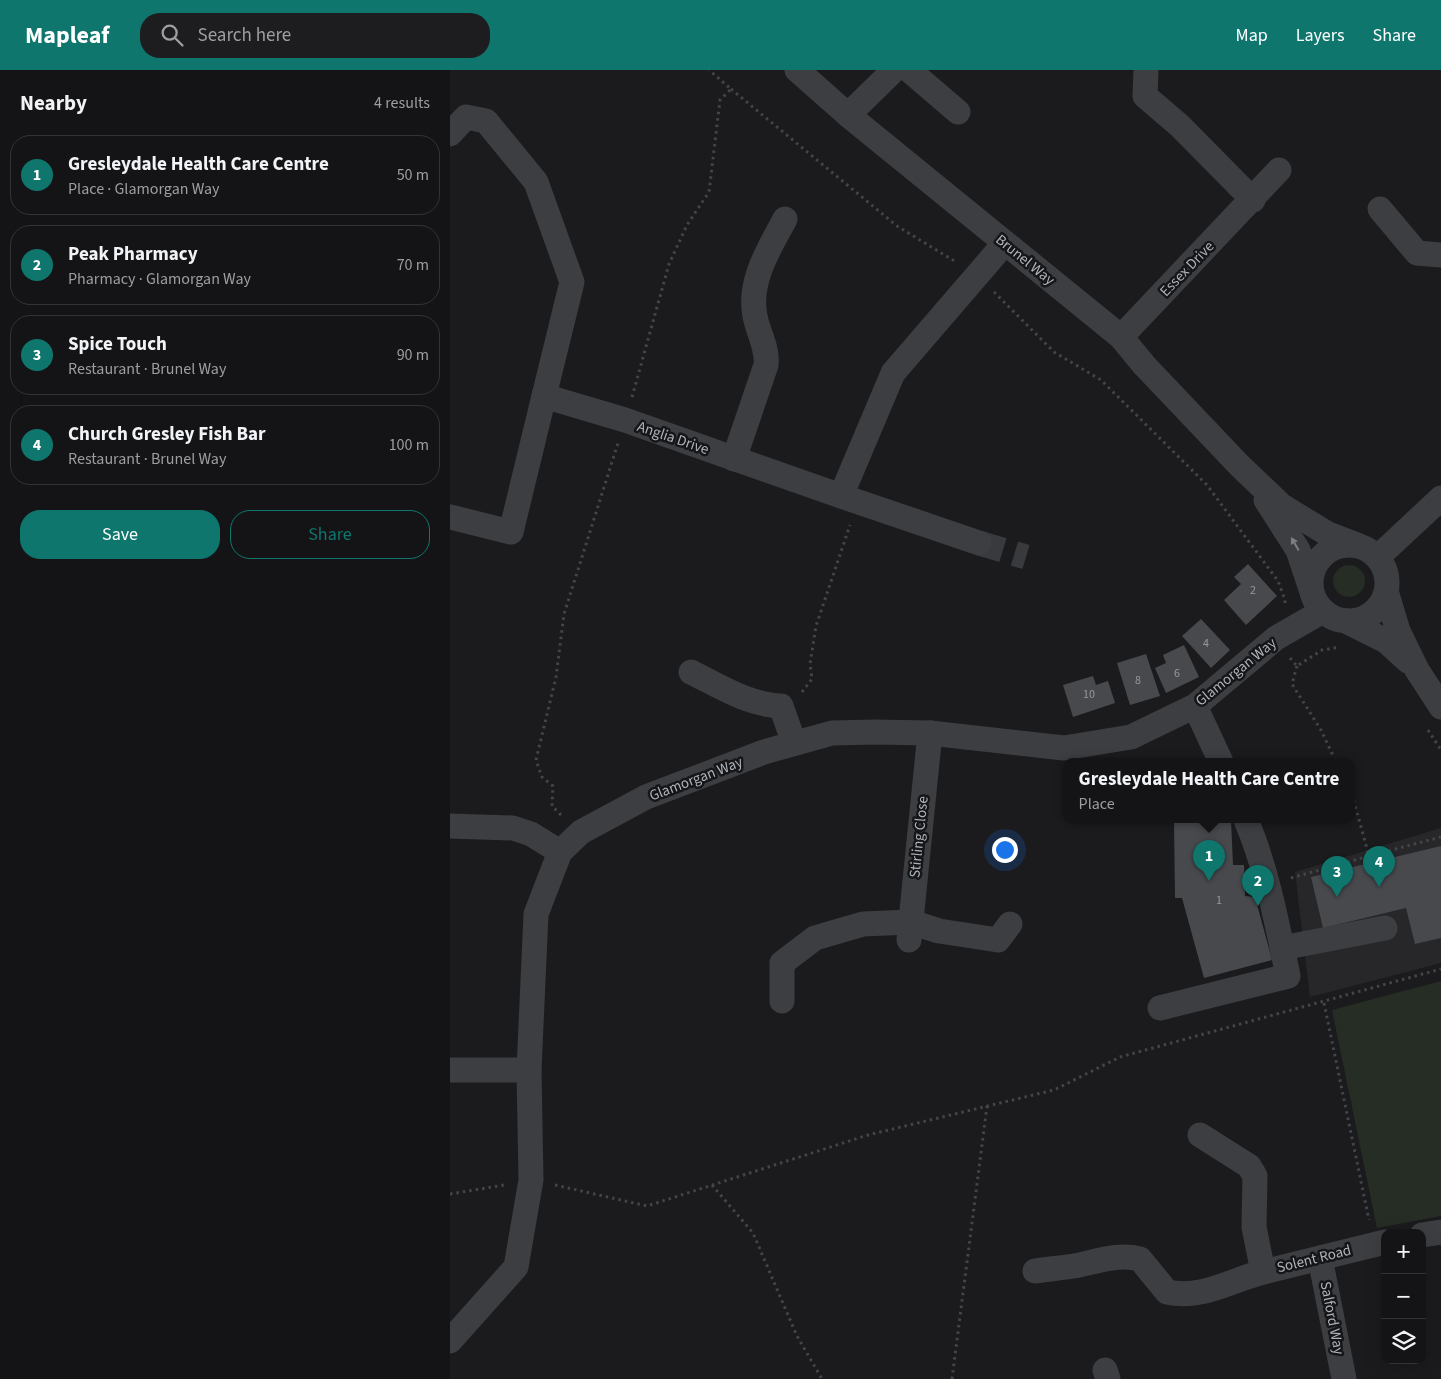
<!DOCTYPE html>
<meta charset="utf-8">
<style>
body{margin:0;font-family:"Source Sans 3",sans-serif;background:#1d1d1f;color:#f1f3f6}
.controls{position:absolute;right:15px;bottom:15px;display:grid;overflow:hidden;border-radius:10px;box-shadow:0 5px 20px #0002}
.controls button{width:45px;height:45px;display:grid;place-items:center;padding:0;border:0;border-bottom:1px solid #333335;background:#141416;color:#f1f3f6;font:25px sans-serif}
.you{position:absolute;left:554px;top:779px;width:18px;height:18px;margin:-12px;border:4px solid #fff;border-radius:50%;background:#1a73e8;box-shadow:0 0 0 8px #1a73e833}
.badge{display:grid;place-items:center;width:32px;height:32px;border-radius:50%;background:#0f766e;color:#fff;font-size:16px;font-weight:700}
.pin{position:absolute;translate:-50% -41px;filter:drop-shadow(0 1px 2px #0008)}
.pin::after{content:'';position:absolute;top:26px;width:18px;height:15px;background:inherit;clip-path:polygon(0 0,100% 0,50% 100%)}
.popup{position:absolute;left:613px;top:688px;width:292px;height:65px;box-sizing:border-box;display:grid;place-content:center;border-radius:10px;background:#141416;filter:drop-shadow(0 1px 4px #0005);font-size:16px;white-space:nowrap;color:#9d9ea1}
.popup b{font-size:19px;color:#f1f3f6}
.popup::after{content:'';position:absolute;left:50%;top:100%;margin-left:-10px;border:10px solid transparent;border-top-color:#141416}
.list{margin:0;padding:0;list-style:none}
h2{display:flex;justify-content:space-between;align-items:center;height:65px;margin:0;padding:0 20px;font-size:21px}
h2 small{font-size:16px;font-weight:400;color:#9d9ea1}
.list li{display:grid;grid-template-columns:32px 1fr auto;gap:15px;align-items:center;box-sizing:border-box;height:80px;margin:0 10px 10px;padding:0 10px;border:1px solid #333335;border-radius:20px}
.list b{display:block;font-size:19px;white-space:nowrap}
.list p{margin:0;font-size:16px;white-space:nowrap;color:#9d9ea1}
.list em{font-size:16px;font-style:normal;color:#9d9ea1}
.actions{display:flex;gap:10px;padding:15px 20px}
.actions a{flex:1;padding:11px 0;border:1px solid #0f766e;border-radius:20px;text-align:center;font-size:18px;color:#0f766e}
.actions .main{background:#0f766e;color:#fff}
.icon{flex:none;width:28px;height:28px;fill:none;stroke:currentColor;stroke-width:2;stroke-linecap:round;stroke-linejoin:round}
.map{position:relative;flex:none;width:991px;height:1309px;overflow:hidden}
header{display:flex;align-items:center;gap:30px;box-sizing:border-box;height:70px;padding:0 25px;background:#0f766e;color:#fff}
header strong{font-size:24px}
nav{display:flex;gap:28px;margin-inline-start:auto;font-size:18px}
.search{width:350px;height:45px;background:#1d1d1f;display:flex;align-items:center;gap:12px;box-sizing:border-box;padding:0 18px;border-radius:20px;color:#9d9ea1;font-size:19px}
main{display:flex}
aside{flex:1;background:#141416}
.map>svg:first-child{display:block}
.built{fill:#27272a}
.green{fill:#252d25}
.building{fill:#48494d}
.lines{fill:none;stroke-linecap:round;stroke-linejoin:round}
.minor-tunnel{stroke:#383a3d;stroke-width:25;stroke-dasharray:25 12;stroke-linecap:butt}
.path{stroke:#424549;stroke-width:3;stroke-dasharray:2.5 4;stroke-linecap:butt}
.minor{stroke:#3c3e42;stroke-width:25}
.oneway{fill:#7b7f85}
.labels{text-anchor:middle;dominant-baseline:central;stroke-width:5;stroke-linejoin:round;paint-order:stroke}
.number-label{font-size:12px;fill:#9499a0}
.street-label{font-size:15px;fill:#aeb4bb;stroke:#161618}
</style>
<header>
<strong>Mapleaf</strong>
<div class="search"><svg class="icon" aria-label="search" viewBox="0 0 24 24"><circle cx="10" cy="10" r="6"/><path d="M15 15l6 6"/></svg>Search here</div>
<nav><a>Map</a><a>Layers</a><a>Share</a></nav>
</header>
<main>
<aside>
<h2>Nearby<small>4 results</small></h2>
<ul class="list">
<li><span class="badge">1</span><div><b>Gresleydale Health Care Centre</b><p>Place · Glamorgan Way</p></div><em>50 m</em></li>
<li><span class="badge">2</span><div><b>Peak Pharmacy</b><p>Pharmacy · Glamorgan Way</p></div><em>70 m</em></li>
<li><span class="badge">3</span><div><b>Spice Touch</b><p>Restaurant · Brunel Way</p></div><em>90 m</em></li>
<li><span class="badge">4</span><div><b>Church Gresley Fish Bar</b><p>Restaurant · Brunel Way</p></div><em>100 m</em></li>
</ul>
<div class="actions"><a class="main">Save</a><a>Share</a></div>
</aside>
<div class="map">
<svg width="991" height="1309" viewBox="0 0 991 1309">
<rect width="100%" height="100%" fill="#1b1b1d"/>
<polygon class="built" points="991,758 991,893 860,927 845,802"/>
<g class="green">
<circle cx="899" cy="511" r="16"/>
<polygon points="991,911 991,1146 927,1158 882,940"/>
</g>
<g class="building">
<polygon points="798,494 827,526 796,555 774,530 791,514 784,507"/>
<polygon points="751,549 780,580 761,598 732,566"/>
<polygon points="734,575 749,607 716,623 705,598 716,593 713,585"/>
<polygon points="696,584 710,626 680,635 667,593"/>
<polygon points="643,606 646,615 658,611 665,633 623,647 613,615"/>
<polygon points="724,750 781,750 783,795 794,795 795,826 805,827 822,890 754,908 732,828 725,828"/>
<polygon points="991,776 991,868 965,874 956,838 873,858 861,807"/>
</g>
<g class="lines">
<polyline class="minor-tunnel" points="529,473 576,487"/>
<g class="path">
<polyline points="281,19 447,156 506,192"/>
<polyline points="544,222 604,282 651,310 757,415 828,511 835,530 835,533"/>
<polyline points="182,327 219,194 237,155 259,122 270,30 281,19 259,0"/>
<polyline points="840,588 847,596 872,580 890,577"/>
<polyline points="847,596 842,614 871,660 886,692"/>
<polyline points="352,622 362,609 360,594 366,556 400,455"/>
<polyline points="978,660 991,680"/>
<polyline points="902,724 919,786 991,767"/>
<polyline points="111,745 102,736 103,716 92,707 86,690 106,607 114,544 168,373"/>
<polyline points="841,808 919,786"/>
<polyline points="874,933 919,1150"/>
<polyline points="105,1115 197,1136 418,1065 604,1020 670,987 991,899"/>
<polyline points="262,1115 303,1163 347,1266 372,1309"/>
<polyline points="0,1124 54,1115"/>
<polyline points="502,1309 537,1036"/>
</g>
<g class="minor">
<polyline points="347,0 398,45 671,267 694,295 789,395 832,436 878,464 907,475"/>
<polyline points="459,0 508,42"/>
<polyline points="696,0 695,26 730,56 803,130"/>
<polyline points="398,45 444,0"/>
<polyline points="0,64 16,47 36,51 86,112 122,212 94,326 175,350 391,426 443,303 554,174"/>
<polyline points="930,139 967,183 991,185"/>
<polyline points="671,267 829,100"/>
<path d="M284 389 316 295C318 277 308 263 305 246 298 211 319 179 335 149"/>
<polyline points="391,426 529,473"/>
<polyline points="816,430 848,480 861,519"/>
<polyline points="0,447 61,462 94,326"/>
<circle cx="899" cy="513" r="38"/>
<polyline points="928,487 991,428"/>
<polyline points="937,524 948,561 967,600 991,637"/>
<polyline points="896,551 936,571 958,591"/>
<path d="M241 602C269 616 299 635 331 636L344 673"/>
<polyline points="745,636 771,692"/>
<polyline points="0,756 63,758 81,764 110,782"/>
<polyline points="459,870 480,663"/>
<polyline points="832,878 935,858"/>
<polyline points="332,931 332,893 365,868 413,854 461,852 489,861 548,870 560,854"/>
<path d="M710 938 838 906C827 854 817 799 796 750"/>
<polyline points="0,1000 79,1000"/>
<polyline points="750,1065 799,1096 805,1106 804,1157 813,1202"/>
<polyline points="972,1165 991,1162"/>
<polyline points="870,1188 894,1309"/>
<path d="M585 1201C598 1199 611 1198 624 1196 646 1192 668 1183 690 1189L717 1222C751 1230 781 1210 813 1202L935 1172"/>
<polyline points="0,1271 66,1197 81,1110 79,1000 86,844 110,782 131,762 196,727 314,682 382,663 425,662 480,663 614,678 681,667 745,636 826,568 873,541"/>
<polyline points="655,1300 658,1309"/>
</g>
</g>
<defs><path id="oneway-solid" d="M-6-.8H1V-3.2L6.5 0L1 3.2V.8H-6Z" transform="scale(1.25)"/></defs>
<use class="oneway" href="#oneway-solid" transform="translate(845 474) rotate(-120)"/>
<g class="labels">
<g class="number-label">
<text x="803" y="520">2</text>
<text x="756" y="573">4</text>
<text x="727" y="603">6</text>
<text x="688" y="610">8</text>
<text x="639" y="624">10</text>
<text x="769" y="830">1</text>
</g>
<g class="street-label">
<text transform="translate(575 190) rotate(39)">Brunel Way</text>
<text transform="translate(737 199) rotate(-46)">Essex Drive</text>
<text transform="translate(223 368) rotate(19)">Anglia Drive</text>
<text transform="translate(786 602) rotate(-39)">Glamorgan Way</text>
<text transform="translate(246 709) rotate(-21)">Glamorgan Way</text>
<text transform="translate(469 767) rotate(-84)">Stirling Close</text>
<text transform="translate(864 1189) rotate(-14)">Solent Road</text>
<text transform="translate(882 1248) rotate(79)">Salford Way</text>
</g>
</g>
</svg>
<div class="controls">
<button>+</button>
<button>−</button>
<button><svg class="icon" aria-label="layers" viewBox="0 0 24 24"><path d="M12 4l9 5-9 5-9-5zM3 14l9 5 9-5"/></svg></button>
</div>
<div class="you"></div>
<div class="pin badge" style="left:759px;top:811px">1</div>
<div class="popup"><b>Gresleydale Health Care Centre</b>Place</div>
<div class="pin badge" style="left:808px;top:836px">2</div>
<div class="pin badge" style="left:887px;top:827px">3</div>
<div class="pin badge" style="left:929px;top:817px">4</div>
</div>
</main>
